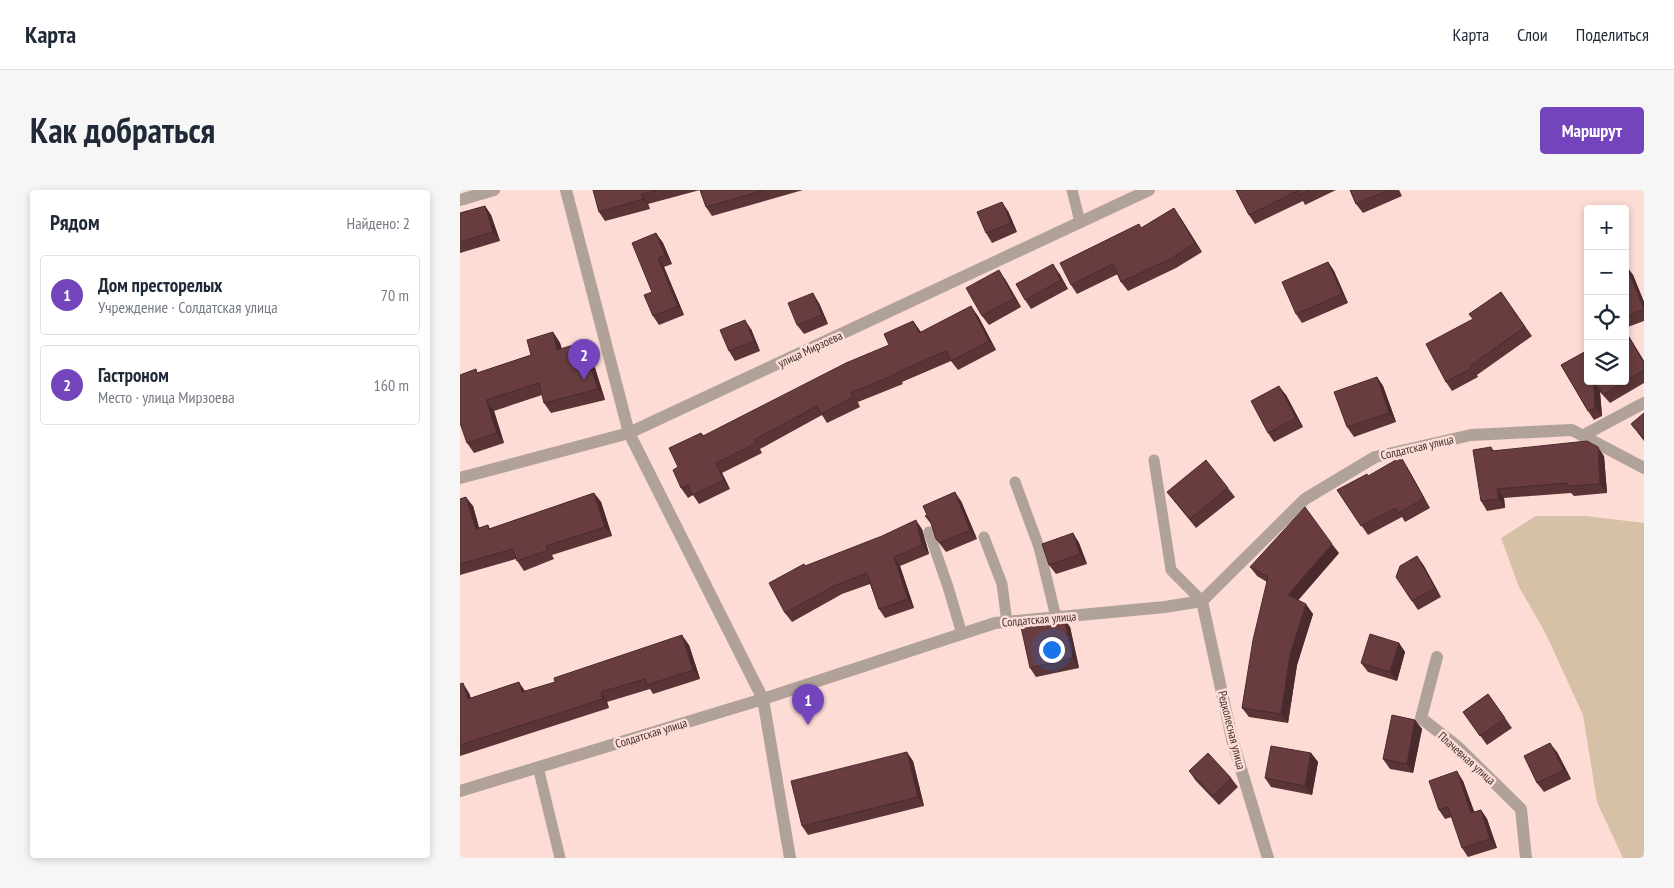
<!DOCTYPE html>
<html lang="ru">
<meta charset="utf-8">
<style>
body{margin:0;font-family:"PT Sans Narrow",sans-serif;background:#f6f6f7;color:#1f2937}
.controls{position:absolute;right:15px;top:15px;display:grid;overflow:hidden;border-radius:5px;box-shadow:0 2px 8px #0003}
.controls button{width:45px;height:45px;display:grid;place-items:center;padding:0;border:0;border-bottom:1px solid #e0e1e3;background:#fff;color:#1f2937;font:25px sans-serif}
.you{position:absolute;left:591px;top:459px;width:18px;height:18px;margin:-12px;border:4px solid #fff;border-radius:50%;background:#1a73e8;box-shadow:0 0 0 8px #1a73e833}
.badge{display:grid;place-items:center;width:32px;height:32px;border-radius:50%;background:#7444bc;color:#fff;font-size:16px;font-weight:700}
.pin{position:absolute;translate:-50% -41px;filter:drop-shadow(0 1px 2px #0008)}
.pin::after{content:'';position:absolute;top:26px;width:18px;height:15px;background:inherit;clip-path:polygon(0 0,100% 0,50% 100%)}
.list{margin:0;padding:0;list-style:none}
h2{display:flex;justify-content:space-between;align-items:center;height:65px;margin:0;padding:0 20px;font-size:21px}
h2 small{font-size:16px;font-weight:400;color:#747a83}
.list li{display:grid;grid-template-columns:32px 1fr auto;gap:15px;align-items:center;box-sizing:border-box;height:80px;margin:0 10px 10px;padding:0 10px;border:1px solid #e0e1e3;border-radius:5px}
.list b{display:block;font-size:19px;white-space:nowrap}
.list p{margin:0;font-size:16px;white-space:nowrap;color:#747a83}
.list em{font-size:16px;font-style:normal;color:#747a83}
.icon{flex:none;width:28px;height:28px;fill:none;stroke:currentColor;stroke-width:2;stroke-linecap:round;stroke-linejoin:round}
.map{position:relative;flex:none;width:1184px;height:668px;overflow:hidden;border-radius:5px}
header{display:flex;align-items:center;gap:30px;box-sizing:border-box;height:70px;padding:0 25px;background:#fff;border-bottom:1px solid #e0e1e3}
header strong{font-size:24px}
nav{display:flex;gap:28px;margin-inline-start:auto;font-size:18px}
.intro{display:flex;align-items:center;justify-content:space-between;box-sizing:border-box;height:120px;padding:0 30px}
h1{margin:0;font-size:35px}
.button{padding:12px 22px;border-radius:5px;background:#7444bc;color:#fff;font-size:18px;font-weight:700}
main{display:flex;gap:30px;padding:0 30px}
aside{flex:1;background:#fff;border-radius:5px;box-shadow:0 2px 8px #0003}
.map>svg:first-child{display:block}
.green{fill:#d7c1a6}
.lines{fill:none;stroke-linecap:round;stroke-linejoin:round}
.service{stroke:#b0a299;stroke-width:11}
.minor{stroke:#b0a299;stroke-width:12}
.wall{fill:#5a3437}
.shaded-wall{fill:#4a2b2d}
.building{fill:#693d40;stroke:#4a2b2d}
.labels{text-anchor:middle;dominant-baseline:central;stroke-width:5;stroke-linejoin:round;paint-order:stroke}
.street-label{font-size:12px;fill:#40312d;stroke:#fcdcd4}
</style>
<header>
<strong>Карта</strong>
<nav><a>Карта</a><a>Слои</a><a>Поделиться</a></nav>
</header>
<div class="intro"><h1>Как добраться</h1><a class="button">Маршрут</a></div>
<main>
<aside>
<h2>Рядом<small>Найдено: 2</small></h2>
<ul class="list">
<li><span class="badge">1</span><div><b>Дом престорелых</b><p>Учреждение · Солдатская улица</p></div><em>70 m</em></li>
<li><span class="badge">2</span><div><b>Гастроном</b><p>Место · улица Мирзоева</p></div><em>160 m</em></li>
</ul>
</aside>
<div class="map">
<svg width="1184" height="668" viewBox="0 0 1184 668">
<rect width="100%" height="100%" fill="#fcdcd4"/>
<polygon class="green" points="1076,326 1126,326 1184,333 1184,668 1163,668 1137,612 1123,525 1085,442 1059,397 1041,348"/>
<g class="lines">
<g class="service">
<polyline points="612,0 620,32"/>
<polyline points="694,270 711,380 742,411"/>
<polyline points="555,292 579,357 596,427"/>
<polyline points="469,342 488,397 502,444"/>
<polyline points="524,347 542,394 547,432"/>
<polyline points="78,577 100,668"/>
</g>
<g class="minor">
<polyline points="106,0 169,243 303,509 330,668"/>
<polyline points="0,10 34,0"/>
<polyline points="1124,245 1184,213"/>
<polyline points="0,288 169,243 689,0"/>
<polyline points="742,411 772,549 808,668"/>
<polyline points="977,467 961,528 998,557 1061,619 1066,668"/>
<polyline points="0,601 303,509 535,433 705,417 742,411 845,309 915,267 1011,245 1112,240 1184,278"/>
</g>
</g>
<g class="wall">
<polygon points="133,0 240,0 188,14 190,19 145,31 139,22"/>
<polygon points="240,0 343,0 252,26 246,17"/>
<polygon points="776,0 876,0 845,15 843,11 795,34 789,25"/>
<polygon points="890,0 939,0 942,6 903,23 896,14"/>
<polygon points="25,16 31,25 40,51 0,63 0,23"/>
<polygon points="548,21 557,42 532,53 526,43"/>
<polygon points="720,27 742,62 716,78 668,101 661,92 658,84 617,104 611,95"/>
<polygon points="196,43 203,53 212,74 204,77 224,125 199,135 193,126 192,102"/>
<polygon points="868,72 874,81 888,113 842,133 836,124"/>
<polygon points="1165,76 1173,85 1184,112 1184,131 1165,138"/>
<polygon points="599,83 608,99 571,119 565,110"/>
<polygon points="545,89 561,117 529,135 522,126"/>
<polygon points="1041,102 1072,146 1017,185 1018,187 992,201 986,192 1013,129"/>
<polygon points="359,113 368,134 344,144 337,135"/>
<polygon points="518,126 536,160 498,180 491,171 442,192 443,194 398,212 400,217 367,233 362,225 300,259 302,263 262,283 270,299 239,314 233,305 228,308 221,298 218,277 241,243 244,246 429,155 453,131 461,142"/>
<polygon points="291,139 300,161 275,171 269,161"/>
<polygon points="1165,140 1184,171 1184,193 1150,213 1140,202 1142,226 1134,230 1128,221 1101,175"/>
<polygon points="93,142 100,153 102,159 130,162 145,210 91,223 84,213 82,205 34,221 44,253 14,263 7,253 19,183 71,165"/>
<polygon points="917,187 923,196 936,232 894,247 887,237"/>
<polygon points="826,205 843,237 814,252 808,243"/>
<polygon points="1184,223 1184,251 1171,234"/>
<polygon points="1031,257 1034,261 1144,266 1147,303 1114,306 1111,303 1044,308 1045,318 1027,321 1021,311"/>
<polygon points="947,277 970,318 945,332 942,327 908,345 877,300 908,286"/>
<polygon points="768,298 775,307 736,338 714,311 707,302"/>
<polygon points="134,303 141,312 152,346 92,365 94,369 64,381 56,369 0,385 0,309 13,316 19,338 28,335 30,339"/>
<polygon points="501,311 517,349 486,362 476,349 471,334 465,326"/>
<polygon points="462,339 469,364 440,376 454,418 425,428 419,419 410,394 382,404 332,432 325,423 345,376"/>
<polygon points="613,343 619,353 627,374 596,384 589,375"/>
<polygon points="879,363 838,410 853,424 837,475 828,533 789,527 782,518 807,392 797,386 790,377"/>
<polygon points="957,366 964,376 981,407 958,420 936,387"/>
<polygon points="610,437 619,478 576,487 570,478"/>
<polygon points="939,453 945,462 937,491 908,482 901,473"/>
<polygon points="229,455 240,489 193,504 190,499 147,512 149,518 0,566 0,494 9,503 11,508 65,501"/>
<polygon points="1028,504 1052,538 1027,555 1003,522"/>
<polygon points="955,530 962,539 953,583 930,579 923,569"/>
<polygon points="1097,562 1111,589 1084,602 1077,593"/>
<polygon points="851,563 858,572 852,605 811,597 805,588"/>
<polygon points="453,571 464,616 348,645 342,636"/>
<polygon points="729,581 771,588 778,597 759,615 736,591"/>
<polygon points="1003,591 1014,622 1021,620 1027,629 1037,658 1008,667 1002,658 992,627 985,629 979,620"/>
</g>
<g class="shaded-wall">
<polygon points="182,4 188,14 190,19 183,9"/>
<polygon points="542,12 548,21 557,42 551,33"/>
<polygon points="25,16 31,25 40,51 33,42"/>
<polygon points="714,18 720,27 742,62 735,53"/>
<polygon points="196,43 203,53 212,74 205,65"/>
<polygon points="198,68 204,77 224,125 218,116"/>
<polygon points="868,72 874,81 888,113 882,104"/>
<polygon points="593,74 599,83 608,99 601,90"/>
<polygon points="1166,75 1173,85 1184,112 1184,118"/>
<polygon points="539,80 545,89 561,117 554,108"/>
<polygon points="353,103 359,113 368,134 362,125"/>
<polygon points="511,116 518,126 536,160 529,151"/>
<polygon points="285,130 291,139 300,161 294,151"/>
<polygon points="453,131 460,141 465,153 459,143"/>
<polygon points="1165,140 1184,171 1184,173"/>
<polygon points="93,142 100,153 105,171 97,160"/>
<polygon points="123,152 130,162 145,210 138,199"/>
<polygon points="917,187 923,196 936,232 929,223"/>
<polygon points="1134,193 1140,202 1142,226 1135,217"/>
<polygon points="819,196 826,205 843,237 836,228"/>
<polygon points="26,210 34,221 44,253 37,243"/>
<polygon points="1138,257 1144,266 1147,303 1140,294"/>
<polygon points="941,267 947,277 970,318 964,308"/>
<polygon points="256,273 262,283 270,299 264,290"/>
<polygon points="1037,299 1044,308 1045,318 1039,309"/>
<polygon points="495,302 501,311 517,349 510,340"/>
<polygon points="134,303 141,312 152,346 145,337"/>
<polygon points="6,307 13,316 22,348 16,339"/>
<polygon points="456,330 462,339 469,364 462,355"/>
<polygon points="613,343 619,353 627,374 620,364"/>
<polygon points="872,354 879,363 835,414 828,405"/>
<polygon points="957,366 964,376 981,407 975,398"/>
<polygon points="434,367 440,376 454,418 448,409"/>
<polygon points="846,414 853,424 837,475 828,533 821,524 830,465"/>
<polygon points="604,428 610,437 619,478 613,468"/>
<polygon points="222,445 229,455 240,489 233,480"/>
<polygon points="939,453 945,462 937,491 930,482"/>
<polygon points="59,492 65,501 62,502"/>
<polygon points="3,493 9,503 14,518 8,509"/>
<polygon points="141,502 147,512 149,518 143,509"/>
<polygon points="955,530 962,539 953,583 947,574"/>
<polygon points="1090,553 1097,562 1111,589 1104,580"/>
<polygon points="447,562 453,571 464,616 458,607"/>
<polygon points="851,563 858,572 852,605 845,596"/>
<polygon points="997,581 1003,591 1018,632 1011,623"/>
<polygon points="1021,620 1027,629 1037,658 1030,649"/>
</g>
<g class="building">
<polygon points="133,0 199,0 182,4 183,9 139,22"/>
<polygon points="240,0 305,0 246,17"/>
<polygon points="776,0 850,0 839,5 837,1 789,25"/>
<polygon points="890,0 929,0 896,14"/>
<polygon points="542,12 551,33 526,43 517,22"/>
<polygon points="25,16 33,42 0,52 0,23"/>
<polygon points="714,18 735,53 710,69 661,92 653,74 611,95 600,73 679,34 681,38"/>
<polygon points="196,43 205,65 198,68 218,116 193,126 184,105 192,102 172,53"/>
<polygon points="868,72 882,104 836,124 822,92"/>
<polygon points="593,74 601,90 565,110 556,94"/>
<polygon points="1166,75 1184,119 1165,127 1165,76"/>
<polygon points="539,80 554,108 522,126 506,98"/>
<polygon points="1041,102 1065,137 1010,176 1012,178 986,192 966,154 1013,129 1009,124"/>
<polygon points="353,103 362,125 337,135 328,113"/>
<polygon points="511,116 529,151 491,171 486,161 436,183 436,184 391,203 393,207 361,224 357,216 294,250 296,253 256,273 264,290 232,305 228,295 221,298 213,280 218,277 209,258 241,243 243,246 386,173 429,155 424,144 453,131 459,143"/>
<polygon points="285,130 294,151 269,161 260,140"/>
<polygon points="1165,140 1184,173 1184,180 1165,191"/>
<polygon points="93,142 97,160 123,152 138,199 84,213 79,193 26,210 37,243 7,253 0,233 0,185 16,179 17,183 71,165 67,150"/>
<polygon points="1128,160 1128,191 1165,191 1144,204 1134,193 1135,217 1128,221 1101,175"/>
<polygon points="917,187 929,223 887,237 874,202"/>
<polygon points="819,196 836,228 808,243 791,211"/>
<polygon points="1184,223 1184,249 1171,234"/>
<polygon points="1127,251 1138,257 1140,294 1107,296 1107,293 1037,299 1039,309 1021,311 1013,260 1031,257 1032,261"/>
<polygon points="941,267 964,308 939,323 936,318 901,336 877,300 907,284 908,286"/>
<polygon points="746,270 768,298 730,329 707,302"/>
<polygon points="495,302 510,340 480,353 476,349 470,330 465,326 467,325 463,316"/>
<polygon points="134,303 145,337 86,356 88,360 57,371 53,359 0,374 0,309 6,307 16,339 28,335 29,339"/>
<polygon points="845,317 872,354 828,405 846,414 830,465 821,524 782,518 793,450 808,387 790,377"/>
<polygon points="456,330 462,355 434,367 448,409 419,419 407,383 376,395 325,423 309,393 344,374 345,376 422,346"/>
<polygon points="613,343 620,364 589,375 582,354"/>
<polygon points="957,366 975,398 952,411 936,387 940,376"/>
<polygon points="604,428 613,468 570,478 561,437"/>
<polygon points="910,444 939,453 930,482 901,473"/>
<polygon points="222,445 233,480 187,495 185,489 141,502 143,509 0,555 0,494 3,493 8,509 59,492 62,502 95,492 94,488"/>
<polygon points="1028,504 1045,528 1020,546 1003,522"/>
<polygon points="932,525 955,530 947,574 923,569"/>
<polygon points="1090,553 1104,580 1077,593 1064,566"/>
<polygon points="811,556 851,563 845,596 805,588"/>
<polygon points="447,562 458,607 342,636 331,591"/>
<polygon points="748,563 771,588 753,606 729,581"/>
<polygon points="997,581 1011,623 1021,620 1030,649 1002,658 988,617 979,620 969,591"/>
</g>
<g class="labels">
<g class="street-label">
<text transform="translate(350 159) rotate(-25)">улица Мирзоева</text>
<text transform="translate(957 257) rotate(-13)">Солдатская улица</text>
<text transform="translate(579 429) rotate(-5)">Солдатская улица</text>
<text transform="translate(772 540) rotate(76)">Редколесная улица</text>
<text transform="translate(191 543) rotate(-17)">Солдатская улица</text>
<text transform="translate(1007 568) rotate(42)">Плачевная улица</text>
</g>
</g>
</svg>
<div class="controls">
<button>+</button>
<button>−</button>
<button><svg class="icon" aria-label="locate" viewBox="0 0 24 24"><circle cx="12" cy="12" r="6"/><path d="M12 2v4M12 18v4M2 12h4M18 12h4"/></svg></button>
<button><svg class="icon" aria-label="layers" viewBox="0 0 24 24"><path d="M12 4l9 5-9 5-9-5zM3 14l9 5 9-5"/></svg></button>
</div>
<div class="you"></div>
<div class="pin badge" style="left:348px;top:535px">1</div>
<div class="pin badge" style="left:124px;top:190px">2</div>
</div>
</main>
